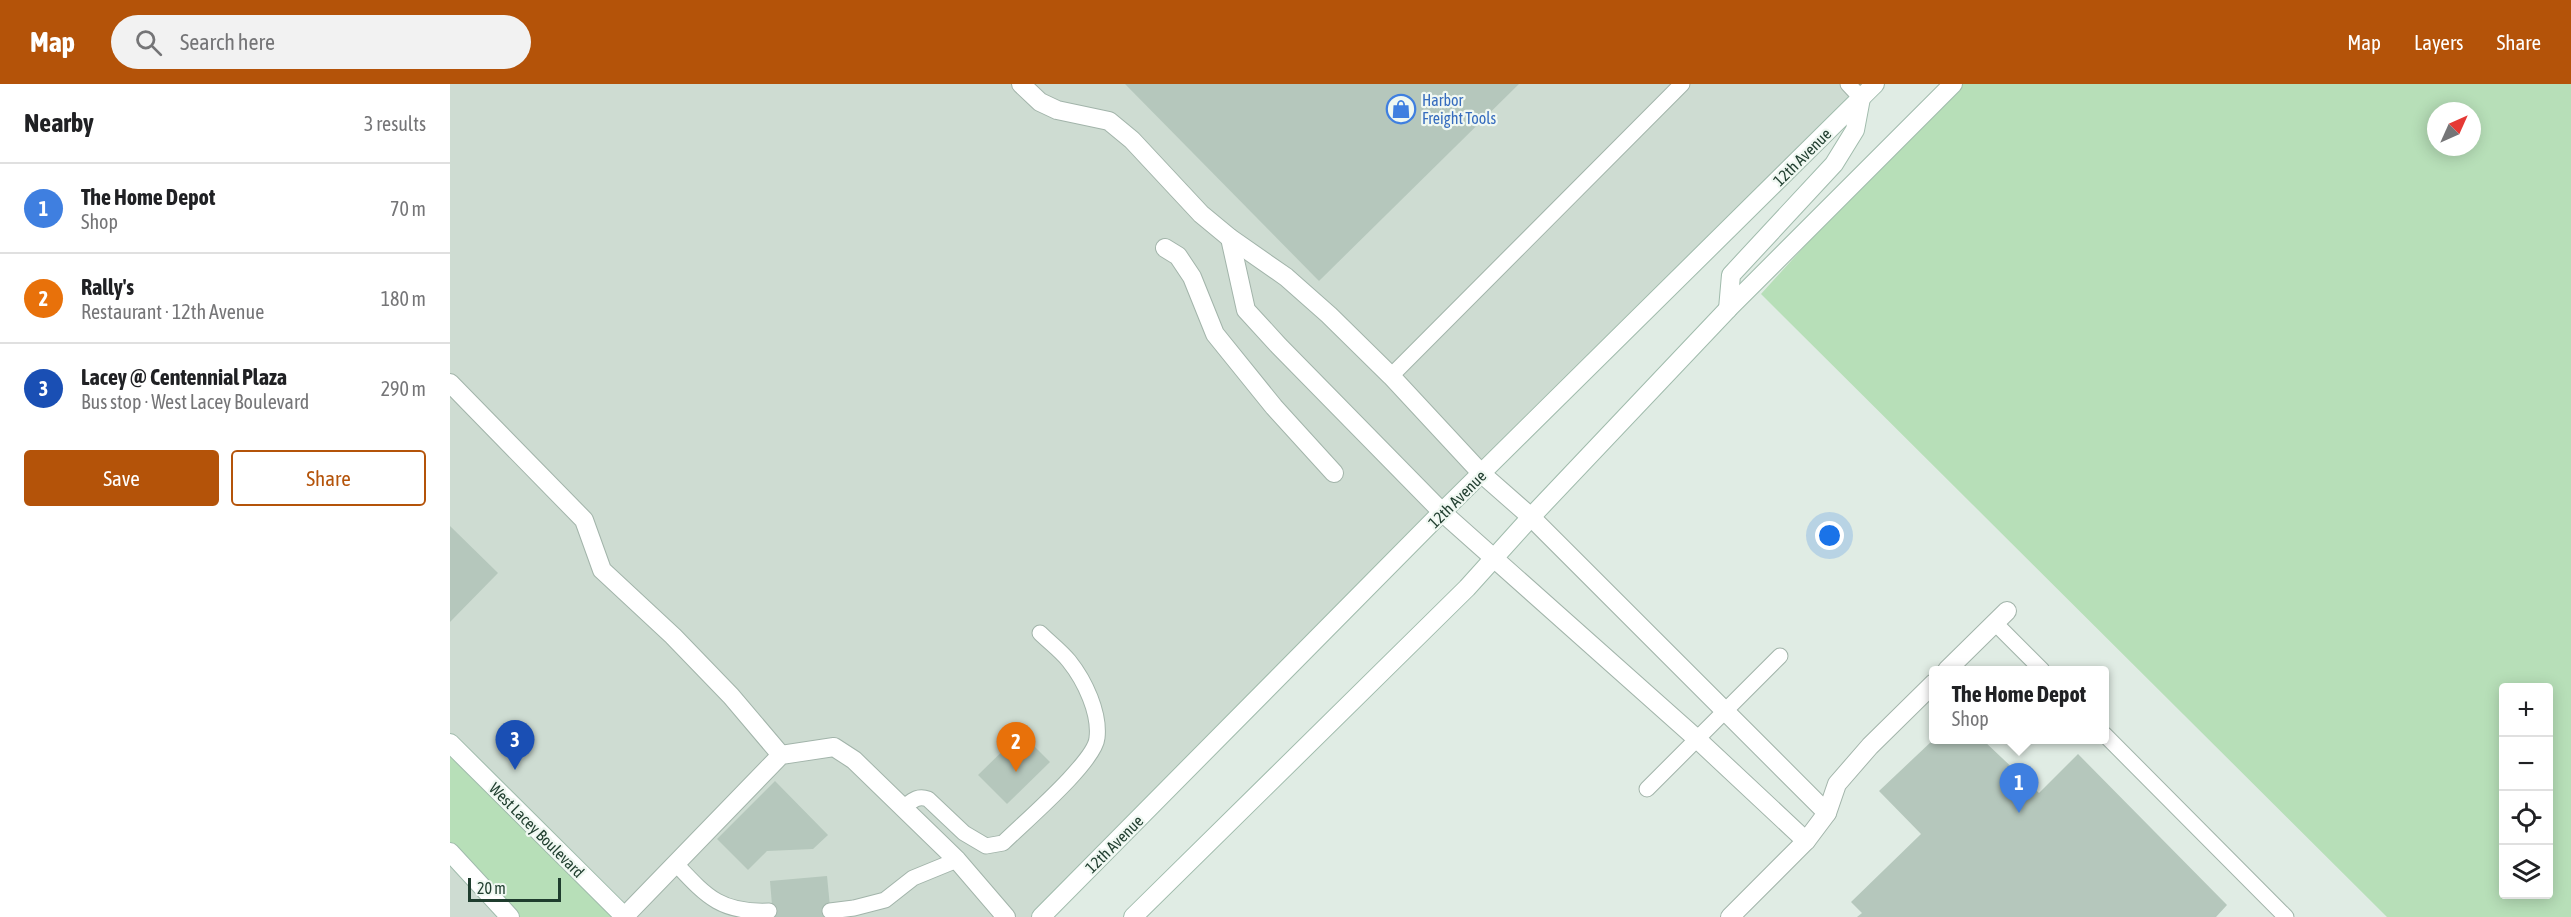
<!DOCTYPE html>
<meta charset="utf-8">
<style>
body{margin:0;font-family:"Asap Condensed",sans-serif;background:#f2f2f2;color:#202124}
.controls{position:absolute;right:18px;bottom:18px;display:grid;overflow:hidden;border-radius:6px;box-shadow:0 3px 15px #0003}
.controls button{width:54px;height:54px;display:grid;place-items:center;padding:0;border:0;border-bottom:2px solid #e0e0e0;background:#fff;color:#202124;font:30px sans-serif}
.compass{position:absolute;left:1977px;top:18px;width:54px;height:54px;border-radius:50%;background:#fff;box-shadow:0 3px 15px #0003;rotate:45deg}
.scale{position:absolute;left:18px;bottom:15px;width:93px;box-sizing:border-box;padding-left:6px;border:3px solid #1f3d2e;border-top:0;font-size:16px;line-height:21px;white-space:nowrap;color:#1f3d2e;-webkit-text-stroke:4px #f0f8f2;paint-order:stroke}
.you{position:absolute;left:1380px;top:452px;width:21px;height:21px;margin:-15px;border:4px solid #fff;border-radius:50%;background:#1a73e8;box-shadow:0 0 0 9px #1a73e833}
.badge{display:grid;place-items:center;width:39px;height:39px;border-radius:50%;background:#b45309;color:#fff;font-size:20px;font-weight:700}
.pin{position:absolute;translate:-50% -50px;filter:drop-shadow(0 2px 3px #0008)}
.pin::after{content:'';position:absolute;top:32px;width:21px;height:18px;background:inherit;clip-path:polygon(0 0,100% 0,50% 100%)}
.popup{position:absolute;left:1479px;top:582px;width:180px;height:78px;box-sizing:border-box;display:grid;place-content:center;border-radius:6px;background:#fff;filter:drop-shadow(0 2px 4px #0005);font-size:20px;white-space:nowrap;color:#757577}
.popup b{font-size:22px;color:#202124}
.popup::after{content:'';position:absolute;left:50%;top:100%;margin-left:-12px;border:12px solid transparent;border-top-color:#fff}
.list{margin:0;padding:0;list-style:none}
h2{display:flex;justify-content:space-between;align-items:center;height:78px;margin:0;padding:0 24px;font-size:26px}
h2 small{font-size:20px;font-weight:400;color:#757577}
.list li{display:grid;grid-template-columns:39px 1fr auto;gap:18px;align-items:center;box-sizing:border-box;height:90px;padding:0 24px;border-top:2px solid #e0e0e0}
.list b{display:block;font-size:22px;white-space:nowrap}
.list p{margin:0;font-size:20px;white-space:nowrap;color:#757577}
.list em{font-size:20px;font-style:normal;color:#757577}
.actions{display:flex;gap:12px;padding:18px 24px}
.actions a{flex:1;padding:14px 0;border:2px solid #b45309;border-radius:6px;text-align:center;font-size:21px;color:#b45309}
.actions .main{background:#b45309;color:#fff}
.icon{flex:none;width:33px;height:33px;fill:none;stroke:currentColor;stroke-width:2;stroke-linecap:round;stroke-linejoin:round}
.map{position:relative;flex:none;width:2121px;height:833px;overflow:hidden}
header{display:flex;align-items:center;gap:36px;box-sizing:border-box;height:84px;padding:0 30px;background:#b45309;color:#fff}
header strong{font-size:28px}
nav{display:flex;gap:33px;margin-inline-start:auto;font-size:21px}
.search{width:420px;height:54px;background:#f2f2f2;display:flex;align-items:center;gap:15px;box-sizing:border-box;padding:0 21px;border-radius:33px;color:#757577;font-size:22px}
main{display:flex}
aside{flex:1;background:#fff}
.map>svg:first-child{display:block}
.built{fill:#cedcd2}
.green{fill:#b7dfb8;fill-rule:evenodd}
.building{fill:#b5c7bc}
.lines{fill:none;stroke-linecap:round;stroke-linejoin:round}
.service-casing{stroke:#a2b4aa;stroke-width:17}
.minor-casing{stroke:#a2b4aa;stroke-width:20}
.secondary-casing{stroke:#a0bbac;stroke-width:20}
.service{stroke:#fff;stroke-width:15}
.minor{stroke:#fff;stroke-width:18}
.secondary{stroke:#fff;stroke-width:18}
.labels{text-anchor:middle;dominant-baseline:central;stroke-width:4.5;stroke-linejoin:round;paint-order:stroke}
.shop-label{font-size:16px;fill:#366cbe;stroke:#f0f8f2;text-anchor:start}
.street-label{font-size:16px;fill:#1f3d2e;stroke:#f0f8f2}
</style>
<header>
<strong>Map</strong>
<div class="search"><svg class="icon" aria-label="search" viewBox="0 0 24 24"><circle cx="10" cy="10" r="6"/><path d="M15 15l6 6"/></svg>Search here</div>
<nav><a>Map</a><a>Layers</a><a>Share</a></nav>
</header>
<main>
<aside>
<h2>Nearby<small>3 results</small></h2>
<ul class="list">
<li><span class="badge" style="background:#3f7fe0">1</span><div><b>The Home Depot</b><p>Shop</p></div><em>70 m</em></li>
<li><span class="badge" style="background:#e8710a">2</span><div><b>Rally's</b><p>Restaurant · 12th Avenue</p></div><em>180 m</em></li>
<li><span class="badge" style="background:#1a4fb4">3</span><div><b>Lacey @ Centennial Plaza</b><p>Bus stop · West Lacey Boulevard</p></div><em>290 m</em></li>
</ul>
<div class="actions"><a class="main">Save</a><a>Share</a></div>
</aside>
<div class="map">
<svg width="2121" height="833" viewBox="0 0 2121 833">
<rect width="100%" height="100%" fill="#e0ece4"/>
<g class="built">
<polygon points="0,0 1425,0 591,833 175,833 0,659"/>
<polygon points="0,768 60,833 0,833"/>
</g>
<g class="green">
<path d="M1502 0H2121V833H1937L1311 210ZM1986 27H2022V63H1986ZM2054 604H2098V810H2054Z"/>
<polygon points="0,659 175,833 60,833 0,768"/>
</g>
<g class="building">
<polygon points="675,0 1069,0 869,197"/>
<polygon points="0,442 48,489 0,538"/>
<polygon points="571,649 600,678 557,720 528,691"/>
<polygon points="1483,656 1533,656 1589,709 1628,670 1777,821 1766,833 1407,833 1412,829 1401,818 1471,750 1429,707"/>
<polygon points="325,697 378,751 363,765 317,767 298,786 267,755"/>
<polygon points="377,792 381,833 323,833 320,797"/>
</g>
<g class="lines">
<g class="service-casing">
<g id="service">
<polyline points="1398,0 1411,14"/>
<polyline points="941,292 1232,0"/>
<polyline points="1545,539 1592,586"/>
<polyline points="1654,650 1836,833"/>
<polyline points="1197,705 1330,572"/>
<path d="M453 724C462 717 467 711 478 715L514 749 536 762 553 759C572 740 645 678 647 654 650 629 635 597 619 577 611 567 599 558 590 549"/>
<path d="M226 780C257 813 271 829 319 827"/>
<polyline points="380,827 404,824 435,816 463,794 507,776"/>
</g>
</g>
<g class="minor-casing">
<g id="minor">
<polyline points="571,0 590,18 607,26 659,37 682,56 751,130 780,154 836,193 879,231 941,292 1032,390 1081,433 1377,729"/>
<polyline points="780,154 796,226 829,262 992,428 1247,655 1356,757"/>
<polyline points="715,164 728,172 742,193 765,250 824,323 884,389"/>
<polyline points="0,299 134,436 152,486 223,552 281,612 331,671"/>
<polyline points="1497,586 1557,527"/>
<polyline points="174,833 331,671 384,663 404,676 507,776 556,833"/>
<polyline points="1280,833 1356,757 1377,729 1387,700 1420,662 1484,599"/>
</g>
</g>
<g class="secondary-casing">
<g id="secondary">
<polyline points="1278,225 1281,191 1384,80 1405,46 1411,14"/>
<polyline points="0,659 175,833"/>
<polyline points="0,768 60,833"/>
<polyline points="591,833 992,428 1425,0"/>
<polyline points="683,833 1017,504 1081,433 1278,225 1503,0"/>
</g>
</g>
<use href="#service" class="service"/>
<use href="#minor" class="minor"/>
<use href="#secondary" class="secondary"/>
</g>
<defs>
<g id="shop-ring" transform="scale(1.5)"><circle r="9.5" fill="#f0f8f2" stroke="#3f7fe0" stroke-width="1.5"/><path d="M-5-2.5h2.3a2.7 3.5 0 0 1 5.4 0H5L5.5 6h-11ZM-1.5-2.5h3a1.5 2.3 0 0 0-3 0Z" fill="#3f7fe0"/></g>
</defs>
<g fill-rule="evenodd">
<use href="#shop-ring" x="951" y="25"/>
</g>
<g class="labels">
<g class="shop-label">
<text x="972" y="16">Harbor<tspan x="972" dy="18">Freight Tools</tspan></text>
</g>
<g class="street-label">
<text transform="translate(1352 73) rotate(-45)">12th Avenue</text>
<text transform="translate(1007 415) rotate(-45)">12th Avenue</text>
<text transform="translate(87 746) rotate(45)">West Lacey Boulevard</text>
<text transform="translate(664 760) rotate(-45)">12th Avenue</text>
</g>
</g>
</svg>
<div class="controls">
<button>+</button>
<button>−</button>
<button><svg class="icon" aria-label="locate" viewBox="0 0 24 24"><circle cx="12" cy="12" r="6"/><path d="M12 2v4M12 18v4M2 12h4M18 12h4"/></svg></button>
<button><svg class="icon" aria-label="layers" viewBox="0 0 24 24"><path d="M12 4l9 5-9 5-9-5zM3 14l9 5 9-5"/></svg></button>
</div>
<svg class="compass" viewBox="-18 -18 36 36"><path d="M0-13l5 13h-10z" fill="#e53935"/><path d="M0 13l5-13h-10z" fill="#757577"/></svg>
<div class="scale">20 m</div>
<div class="you"></div>
<div class="pin badge" style="left:1569px;top:729px;background:#3f7fe0">1</div>
<div class="popup"><b>The Home Depot</b>Shop</div>
<div class="pin badge" style="left:566px;top:688px;background:#e8710a">2</div>
<div class="pin badge" style="left:65px;top:686px;background:#1a4fb4">3</div>
</div>
</main>
